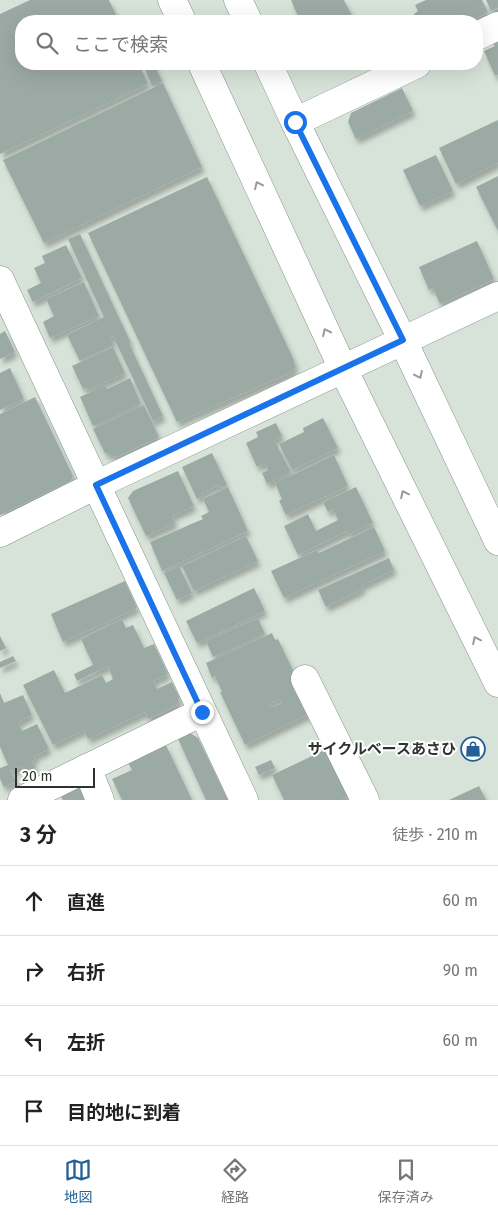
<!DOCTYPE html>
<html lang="ja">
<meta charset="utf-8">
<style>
body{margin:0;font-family:"Fira Sans","Noto Sans JP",sans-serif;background:#f6f6f6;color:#222}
.scale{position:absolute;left:15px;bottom:12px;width:80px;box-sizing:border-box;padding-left:5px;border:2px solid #2f3330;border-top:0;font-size:14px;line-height:18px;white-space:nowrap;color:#2f3330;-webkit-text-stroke:4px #fff;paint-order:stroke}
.stop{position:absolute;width:15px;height:15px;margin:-11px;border:4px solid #1a73e8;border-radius:50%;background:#fff}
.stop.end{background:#1a73e8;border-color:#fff;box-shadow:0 1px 5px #0008}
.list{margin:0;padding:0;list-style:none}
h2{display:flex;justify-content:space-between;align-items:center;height:65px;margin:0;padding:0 20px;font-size:21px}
h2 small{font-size:16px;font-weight:400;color:#767676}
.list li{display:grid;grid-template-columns:32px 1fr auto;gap:15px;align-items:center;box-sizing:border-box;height:70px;padding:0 20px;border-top:1px solid #e0e0e0}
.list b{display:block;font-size:19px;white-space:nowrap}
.list em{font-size:16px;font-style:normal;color:#767676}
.icon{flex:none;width:28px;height:28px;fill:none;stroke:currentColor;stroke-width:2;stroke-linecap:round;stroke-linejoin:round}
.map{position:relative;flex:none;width:498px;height:800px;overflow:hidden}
.search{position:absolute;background:#fff;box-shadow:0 5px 20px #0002;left:15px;right:15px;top:15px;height:55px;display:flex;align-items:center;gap:12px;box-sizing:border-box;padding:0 18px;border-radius:20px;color:#767676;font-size:19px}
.sheet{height:345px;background:#fff}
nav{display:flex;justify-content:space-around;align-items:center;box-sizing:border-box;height:70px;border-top:1px solid #e0e0e0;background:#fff;font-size:14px;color:#767676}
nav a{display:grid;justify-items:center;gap:2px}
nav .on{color:#245f97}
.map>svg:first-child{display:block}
.building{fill:#9caaa5;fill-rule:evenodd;filter:url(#shadow)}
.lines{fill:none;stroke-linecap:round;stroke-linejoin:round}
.minor-casing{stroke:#88928a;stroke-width:29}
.minor{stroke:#fff;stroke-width:28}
.oneway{stroke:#979998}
.route{stroke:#1a73e8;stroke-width:6}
.labels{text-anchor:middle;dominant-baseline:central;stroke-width:4;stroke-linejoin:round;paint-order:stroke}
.poi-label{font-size:15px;font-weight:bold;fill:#2f3330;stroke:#fff;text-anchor:end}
</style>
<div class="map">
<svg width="498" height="800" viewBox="0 0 498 800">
<defs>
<filter id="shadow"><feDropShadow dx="3" dy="5.5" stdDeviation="2.5" flood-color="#0004"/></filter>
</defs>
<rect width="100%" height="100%" fill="#d7e3d9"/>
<g class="building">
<polygon points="30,0 109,0 119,21 21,21 21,64 139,64 148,84 0,154 0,14"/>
<polygon points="291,0 344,0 352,16 347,19 348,21 300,21"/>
<polygon points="426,0 482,0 488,12 471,21 417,21 414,14 418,11 415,5"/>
<polygon points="486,0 498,0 498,8 491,11"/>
<polygon points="498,42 498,75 495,76 484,51 495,46 493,44"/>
<polygon points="152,64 154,64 162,81 152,86 144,67"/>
<polygon points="163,83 202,167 44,243 3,160"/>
<polygon points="402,88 413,111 356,139 348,122 351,113"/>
<polygon points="498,120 498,163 456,184 439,148"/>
<polygon points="436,155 453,191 420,206 403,170"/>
<polygon points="498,176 498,231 476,187"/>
<polygon points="207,177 294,360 295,367 294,370 290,373 177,422 88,233"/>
<polygon points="80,234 131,343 129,343 163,416 153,421 113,336 110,338 114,345 80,361 67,335 104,317 68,239"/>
<polygon points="477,241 494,279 440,304 433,288 429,290 419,267"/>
<polygon points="66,245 82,278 33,302 27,290 41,283 34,268 45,263 42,256"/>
<polygon points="84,282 99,316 50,338 43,322 54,316 46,299"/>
<polygon points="5,331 15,352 0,359 0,334"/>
<polygon points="113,347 125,373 88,390 87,388 83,389 72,366"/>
<polygon points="10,368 24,399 0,410 0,373"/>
<polygon points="130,378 141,404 93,426 80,397 105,385 107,389"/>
<polygon points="35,397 73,476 71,481 0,515 0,414"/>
<polygon points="144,405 159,437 117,457 105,453 93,429"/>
<polygon points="323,418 338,448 292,470 279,444 304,432 303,428"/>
<polygon points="276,423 282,436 274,440 291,472 267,484 262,473 268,470 265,463 257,467 246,443 258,437 256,432"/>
<polygon points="212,453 227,485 220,488 219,485 202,493 203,496 197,499 182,467"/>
<polygon points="334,455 348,486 286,515 279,501 282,499 275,483"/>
<polygon points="178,471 194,506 172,516 175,523 146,536 128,498 133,491"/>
<polygon points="228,487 248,531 162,571 150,542 203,519 201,516 209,512 203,499"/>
<polygon points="356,487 373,523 349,534 347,531 298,555 284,526 308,514 316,531 338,520 333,509 328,512 323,502"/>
<polygon points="374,527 385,551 284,598 271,571 317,550 319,553"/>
<polygon points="246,536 258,561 194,591 182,566"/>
<polygon points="389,558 394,570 361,586 363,589 326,607 318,590"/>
<polygon points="179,566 192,593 177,600 164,573"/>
<polygon points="125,581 137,608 63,642 51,614"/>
<polygon points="254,588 265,611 197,643 186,621"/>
<polygon points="258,618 265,634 213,657 206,641"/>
<polygon points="122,619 126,628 133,625 144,648 154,644 168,674 153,681 157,689 172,682 179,697 177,705 148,719 145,712 88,739 84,730 53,745 23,685 54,670 65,693 102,675 106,683 113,679 108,666 77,681 74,674 93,665 81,639"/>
<path d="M272 633 275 640 278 639 313 712 245 745 220 692H222L215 676 212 678 206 663ZM280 699 282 703 274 707 273 705 269 707 268 705Z"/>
<polygon points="0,636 6,648 0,651"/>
<polygon points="13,656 16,661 0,668 0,662"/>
<polygon points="0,693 4,703 23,695 32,715 18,722 22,731 37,724 49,749 34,756 36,759 32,761 35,768 25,772 22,766 11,771 16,782 4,787 0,779 0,768 8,765 0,747"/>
<polygon points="190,733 198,738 228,800 206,800 178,739"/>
<polygon points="166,745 192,800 122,800 112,779 132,770 128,763"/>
<polygon points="327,749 349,796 341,800 284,800 272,775"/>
<polygon points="271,760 275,768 259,775 255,767"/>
<polygon points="87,782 96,800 63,800 60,795"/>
<polygon points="479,786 486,800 449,800"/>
</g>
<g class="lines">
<g class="minor-casing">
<g id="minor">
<polyline points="172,0 182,21"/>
<polyline points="238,0 248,21"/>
<polyline points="477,36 498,26"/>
<polyline points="202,64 343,369 498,683"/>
<polyline points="268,64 295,122 403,341 498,541"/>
<polyline points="295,122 417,64"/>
<polyline points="0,280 244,800"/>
<polyline points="0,533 96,485 498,296"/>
<polyline points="305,679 365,800"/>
<polyline points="87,768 100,800"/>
<polyline points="22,800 202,712"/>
</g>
</g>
<use href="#minor" class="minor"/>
</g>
<defs><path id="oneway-chevron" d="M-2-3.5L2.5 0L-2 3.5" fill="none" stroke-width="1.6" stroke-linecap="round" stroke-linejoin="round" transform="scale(1.25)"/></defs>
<g class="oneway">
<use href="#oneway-chevron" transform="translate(258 185) rotate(-115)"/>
<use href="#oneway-chevron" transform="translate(326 332) rotate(-115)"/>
<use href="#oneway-chevron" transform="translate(419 375) rotate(65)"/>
<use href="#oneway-chevron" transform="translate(404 494) rotate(-116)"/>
<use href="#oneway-chevron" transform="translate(476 640) rotate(-116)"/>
</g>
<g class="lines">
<polyline class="route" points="202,712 96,485 403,340 295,122"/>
</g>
<defs>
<g id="shop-ring" transform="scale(1.25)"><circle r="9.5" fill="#fff" stroke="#245f97" stroke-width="1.5"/><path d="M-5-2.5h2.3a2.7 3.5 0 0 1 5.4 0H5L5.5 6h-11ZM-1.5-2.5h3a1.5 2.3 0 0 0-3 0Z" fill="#245f97"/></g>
</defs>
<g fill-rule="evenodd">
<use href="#shop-ring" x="473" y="749"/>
</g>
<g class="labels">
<g class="poi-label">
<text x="456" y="749">サイクルベースあさひ</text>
</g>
</g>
</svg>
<div class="scale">20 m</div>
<div class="stop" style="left:295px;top:122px"></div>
<div class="stop end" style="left:202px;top:712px"></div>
<div class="search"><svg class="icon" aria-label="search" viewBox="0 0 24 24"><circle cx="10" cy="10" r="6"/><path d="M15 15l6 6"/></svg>ここで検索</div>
</div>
<section class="sheet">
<h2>3 分<small>徒歩 · 210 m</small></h2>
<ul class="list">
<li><svg class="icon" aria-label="ahead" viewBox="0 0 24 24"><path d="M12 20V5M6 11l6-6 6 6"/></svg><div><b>直進</b></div><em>60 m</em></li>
<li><svg class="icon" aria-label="right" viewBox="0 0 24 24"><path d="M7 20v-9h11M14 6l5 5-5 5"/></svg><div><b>右折</b></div><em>90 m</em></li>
<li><svg class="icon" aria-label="left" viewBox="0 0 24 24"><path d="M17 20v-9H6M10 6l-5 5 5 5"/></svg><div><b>左折</b></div><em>60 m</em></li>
<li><svg class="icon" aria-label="arrive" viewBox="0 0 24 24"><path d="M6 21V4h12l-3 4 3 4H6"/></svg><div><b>目的地に到着</b></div></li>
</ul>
</section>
<nav>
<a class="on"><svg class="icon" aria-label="map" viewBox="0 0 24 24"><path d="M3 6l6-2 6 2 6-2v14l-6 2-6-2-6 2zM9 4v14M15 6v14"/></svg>地図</a>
<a><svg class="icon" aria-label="directions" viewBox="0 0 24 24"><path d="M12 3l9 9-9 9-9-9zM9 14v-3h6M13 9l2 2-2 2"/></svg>経路</a>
<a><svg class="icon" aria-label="saved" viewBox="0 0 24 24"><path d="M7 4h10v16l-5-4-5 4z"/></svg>保存済み</a>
</nav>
